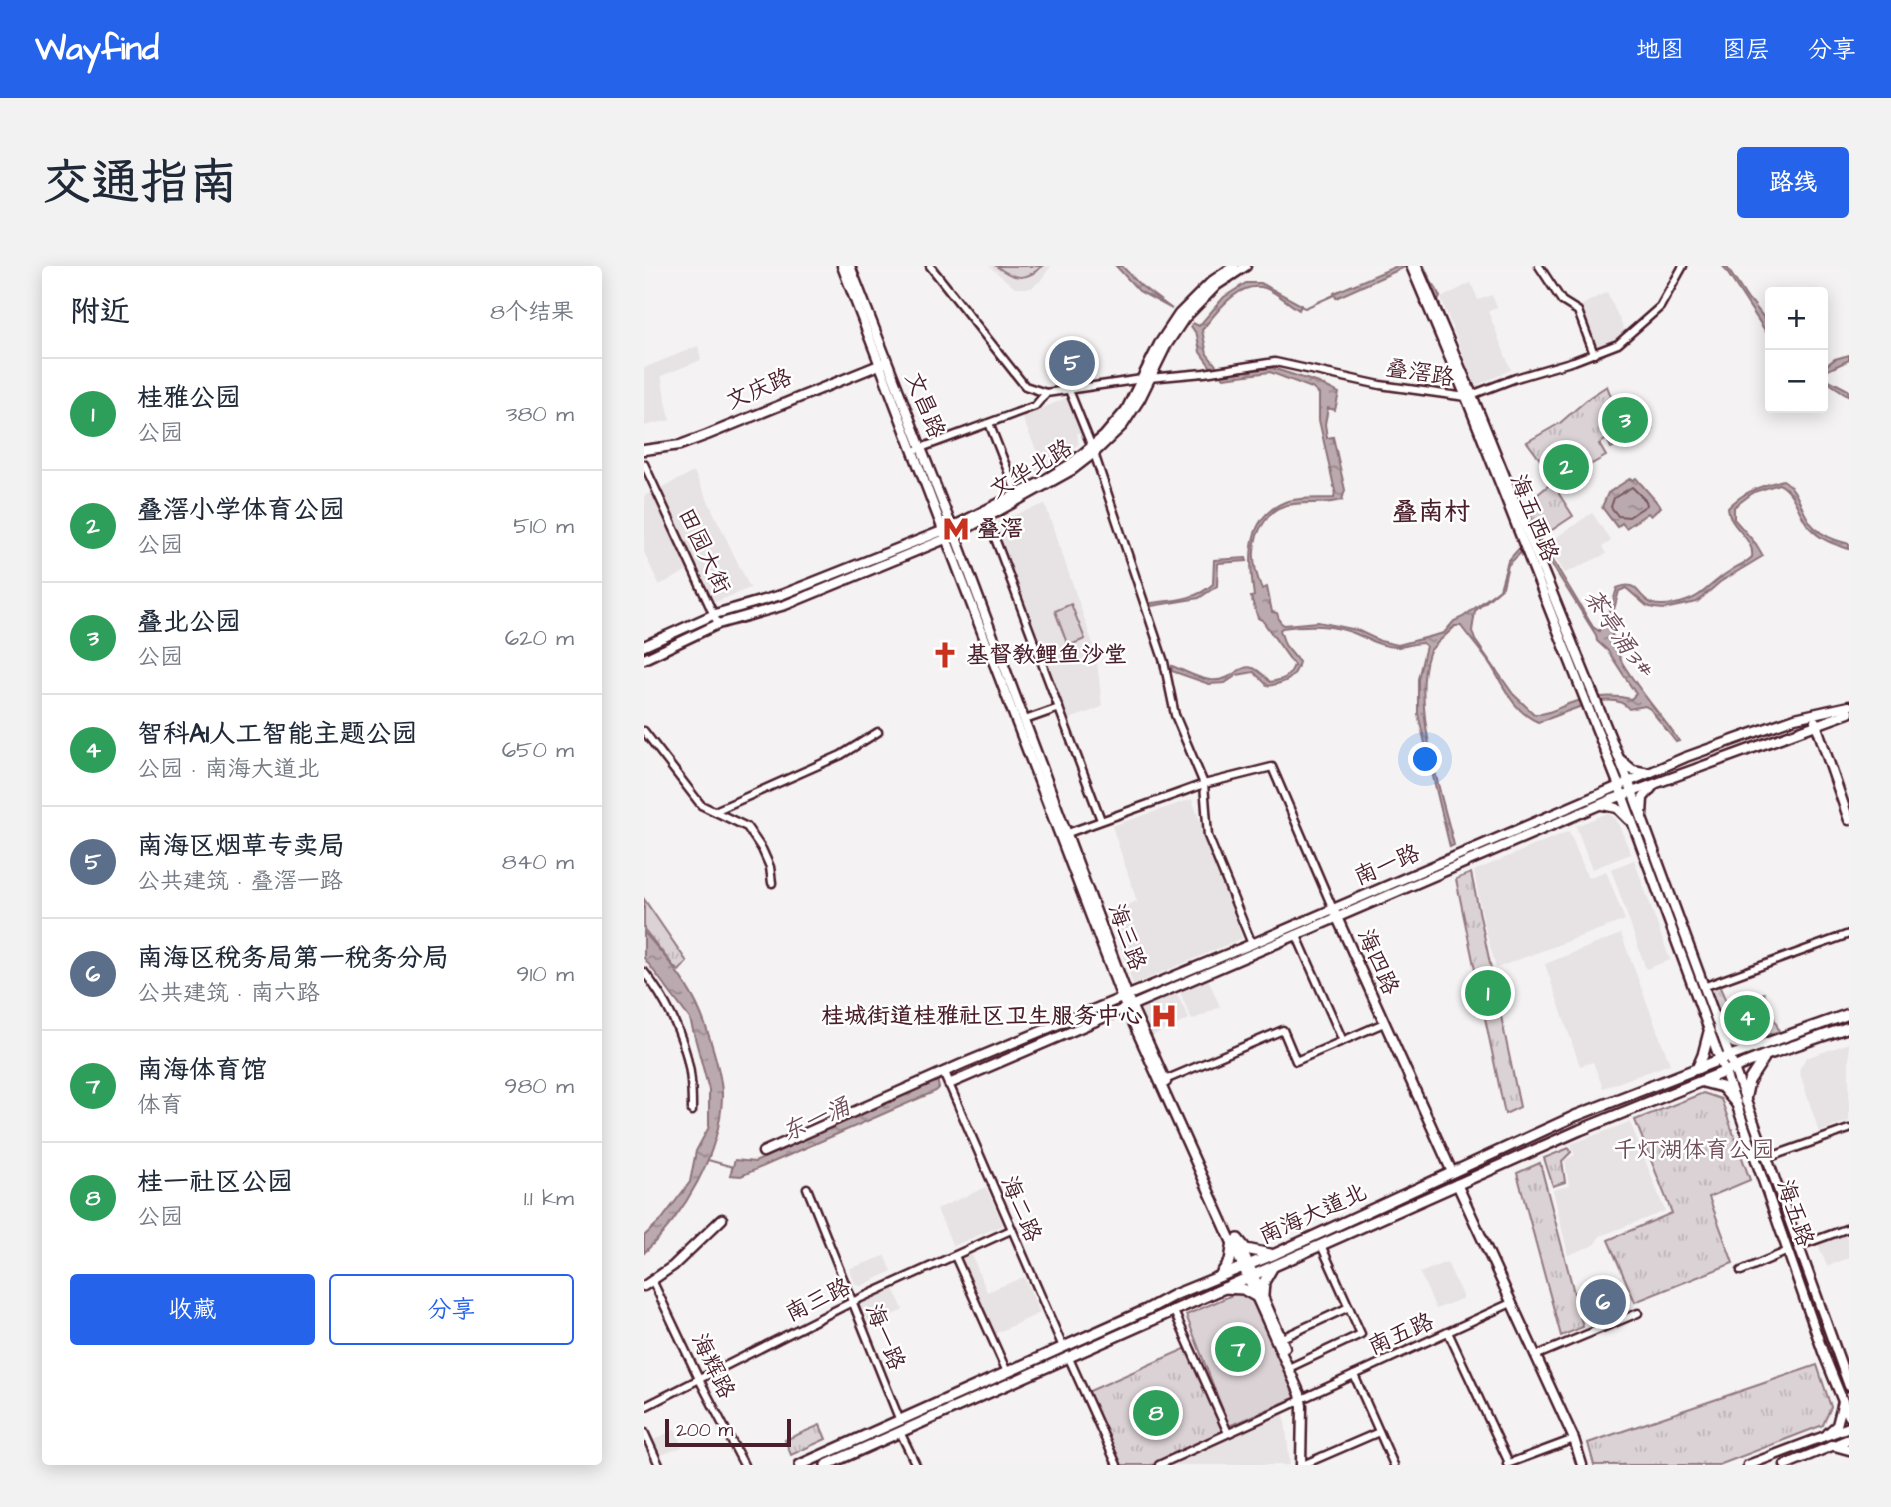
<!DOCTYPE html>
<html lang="zh">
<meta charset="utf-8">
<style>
body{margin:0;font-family:"Architects Daughter","LXGW WenKai TC",sans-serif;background:#f2f2f3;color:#1f2937}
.controls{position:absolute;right:21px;top:21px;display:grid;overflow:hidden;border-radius:7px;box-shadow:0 4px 18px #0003}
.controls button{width:63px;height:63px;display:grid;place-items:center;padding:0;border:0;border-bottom:2px solid #e0e1e3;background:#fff;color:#1f2937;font:35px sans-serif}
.scale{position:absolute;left:21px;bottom:18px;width:126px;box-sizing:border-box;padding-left:7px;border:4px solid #4a1f2b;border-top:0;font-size:19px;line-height:24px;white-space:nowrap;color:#4a1f2b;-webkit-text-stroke:5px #fff;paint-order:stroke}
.you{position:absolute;left:782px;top:494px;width:24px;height:24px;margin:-18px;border:5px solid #fff;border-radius:50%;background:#1a73e8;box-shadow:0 0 0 10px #1a73e833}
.badge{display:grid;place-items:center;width:46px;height:46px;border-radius:50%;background:#2563eb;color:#fff;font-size:23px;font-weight:700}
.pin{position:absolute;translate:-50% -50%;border:4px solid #fff;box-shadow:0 2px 7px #0006}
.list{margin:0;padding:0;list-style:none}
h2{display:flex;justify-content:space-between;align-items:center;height:91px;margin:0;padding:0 28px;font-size:30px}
h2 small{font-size:23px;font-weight:400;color:#747a83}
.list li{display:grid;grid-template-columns:46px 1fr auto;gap:21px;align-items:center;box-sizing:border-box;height:112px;padding:0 28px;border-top:2px solid #e0e1e3}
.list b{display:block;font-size:26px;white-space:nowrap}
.list p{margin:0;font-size:23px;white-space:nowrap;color:#747a83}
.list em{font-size:23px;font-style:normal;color:#747a83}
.actions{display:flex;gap:14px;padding:21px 28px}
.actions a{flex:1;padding:16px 0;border:2px solid #2563eb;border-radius:7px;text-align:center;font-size:24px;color:#2563eb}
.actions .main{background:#2563eb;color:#fff}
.map{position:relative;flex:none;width:1205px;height:1199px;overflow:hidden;border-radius:7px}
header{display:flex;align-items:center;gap:42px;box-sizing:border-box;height:98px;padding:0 35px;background:#2563eb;color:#fff}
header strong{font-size:33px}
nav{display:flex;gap:38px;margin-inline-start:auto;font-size:24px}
.intro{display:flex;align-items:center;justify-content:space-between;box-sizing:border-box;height:168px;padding:0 42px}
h1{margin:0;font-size:49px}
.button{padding:18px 32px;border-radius:7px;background:#2563eb;color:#fff;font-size:24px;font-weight:700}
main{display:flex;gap:42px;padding:0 42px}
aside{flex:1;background:#fff;border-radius:7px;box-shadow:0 4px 18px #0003}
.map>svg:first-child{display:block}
.built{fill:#e7e2e3}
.park{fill:url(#park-tufts);stroke:#927880;stroke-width:2}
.garden{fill:#dbd2d5;stroke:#927880;stroke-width:2}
.water{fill:url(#water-ripples);stroke:#8d727a;stroke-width:2;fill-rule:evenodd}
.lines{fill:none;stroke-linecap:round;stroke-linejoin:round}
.shore{stroke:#77565f;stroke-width:2}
.stream{stroke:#8d727a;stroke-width:2}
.minor-casing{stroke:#4a1f2b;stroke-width:11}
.major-casing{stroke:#4a1f2b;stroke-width:13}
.highway-casing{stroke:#4a1f2b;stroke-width:14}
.minor{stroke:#fff;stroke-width:6}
.major{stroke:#fff;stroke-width:8}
.highway{stroke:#fff;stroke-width:9}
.labels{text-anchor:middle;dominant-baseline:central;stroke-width:5;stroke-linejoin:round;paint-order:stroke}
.street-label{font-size:23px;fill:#4a1f2b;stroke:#fff}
.poi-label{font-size:23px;font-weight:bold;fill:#4a1f2b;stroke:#fff;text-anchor:start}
.park-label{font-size:23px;fill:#6e4c56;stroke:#fff}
.water-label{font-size:24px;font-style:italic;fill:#714f59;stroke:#fff}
.quarter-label{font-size:26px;font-weight:bold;fill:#4a1f2b;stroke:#fff}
</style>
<header>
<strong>Wayfind</strong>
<nav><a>地图</a><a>图层</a><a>分享</a></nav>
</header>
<div class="intro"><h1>交通指南</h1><a class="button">路线</a></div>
<main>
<aside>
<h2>附近<small>8个结果</small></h2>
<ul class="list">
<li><span class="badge" style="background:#2e9e5b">1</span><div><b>桂雅公园</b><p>公园</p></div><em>380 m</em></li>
<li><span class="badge" style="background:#2e9e5b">2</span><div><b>叠滘小学体育公园</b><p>公园</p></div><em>510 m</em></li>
<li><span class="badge" style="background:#2e9e5b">3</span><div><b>叠北公园</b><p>公园</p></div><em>620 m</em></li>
<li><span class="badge" style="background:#2e9e5b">4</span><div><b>智科AI人工智能主题公园</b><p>公园 · 南海大道北</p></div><em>650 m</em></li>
<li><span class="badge" style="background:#5c6f8a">5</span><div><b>南海区烟草专卖局</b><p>公共建筑 · 叠滘一路</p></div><em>840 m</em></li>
<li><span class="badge" style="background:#5c6f8a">6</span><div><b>南海区税务局第一税务分局</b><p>公共建筑 · 南六路</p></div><em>910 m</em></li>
<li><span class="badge" style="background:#2e9e5b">7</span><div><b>南海体育馆</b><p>体育</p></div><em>980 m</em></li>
<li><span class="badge" style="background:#2e9e5b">8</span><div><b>桂一社区公园</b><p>公园</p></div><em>1.1 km</em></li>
</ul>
<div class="actions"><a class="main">收藏</a><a>分享</a></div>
</aside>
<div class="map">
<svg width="1205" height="1199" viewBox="0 0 1205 1199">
<defs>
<pattern id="park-tufts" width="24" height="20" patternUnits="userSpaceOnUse" patternTransform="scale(1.75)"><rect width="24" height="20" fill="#dbd2d5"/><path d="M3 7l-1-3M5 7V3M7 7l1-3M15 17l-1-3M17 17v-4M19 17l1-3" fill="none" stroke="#bdb4b7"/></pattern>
<pattern id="water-ripples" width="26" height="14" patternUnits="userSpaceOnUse" patternTransform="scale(1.75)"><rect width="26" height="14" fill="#baa9ae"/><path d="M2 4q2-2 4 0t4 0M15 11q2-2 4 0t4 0" fill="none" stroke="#99898e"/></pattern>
</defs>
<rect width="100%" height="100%" fill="#f4f2f2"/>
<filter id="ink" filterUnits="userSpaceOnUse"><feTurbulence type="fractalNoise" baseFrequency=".0143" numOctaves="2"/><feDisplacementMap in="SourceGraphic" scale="14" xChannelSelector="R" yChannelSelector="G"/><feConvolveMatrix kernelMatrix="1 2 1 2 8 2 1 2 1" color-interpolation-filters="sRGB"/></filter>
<g filter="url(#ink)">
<g class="built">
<polygon points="345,0 407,0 396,15 387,22 371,22"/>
<polygon points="827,17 834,34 848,29 853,41 844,45 867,104 831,120 797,32"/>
<polygon points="963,26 982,68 948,84 932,42"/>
<polygon points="54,80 57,94 17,110 26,154 0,160 0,102"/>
<polygon points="425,131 438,165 433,168 435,178 400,202 378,151"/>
<polygon points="395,200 397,206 371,218 368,211"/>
<polygon points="50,206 106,322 71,336 54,300 15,319 0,286 0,230"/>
<polygon points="401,238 452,387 458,441 423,454 351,256"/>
<polygon points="948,247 967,275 958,281 962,288 921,307 903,278"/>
<polygon points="548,533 598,672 489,719 465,647 493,635 468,560"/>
<polygon points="964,547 972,553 987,588 948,603 932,560"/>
<polygon points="925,565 944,612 962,605 981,654 852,702 839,654 830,605"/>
<polygon points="990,594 1026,694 1002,703 967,603"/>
<polygon points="977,668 1026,798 959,822 949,796 936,800 901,698"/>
<polygon points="564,713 576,741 548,754 536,726"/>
<polygon points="533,728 545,753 506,771 496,747 498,742"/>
<polygon points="1205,777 1205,855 1175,866 1155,804 1162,792"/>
<polygon points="986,856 1021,945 956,970 950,979 924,989 909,924 925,920 921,894 931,889 927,878"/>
<polygon points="342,921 359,959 309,980 293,943"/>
<polygon points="1201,968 1205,979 1205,992 1183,1000 1174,978"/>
<polygon points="327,987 343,1026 380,1011 396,1047 350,1068 315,993"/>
<polygon points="241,990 248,1005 217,1020 212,1019 205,1003"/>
<polygon points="803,996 819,1032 792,1043 776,1007"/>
<polygon points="249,1020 259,1044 226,1059 215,1037"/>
<polygon points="640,1147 646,1199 527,1199"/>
<polygon points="31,1163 38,1181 17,1189 10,1174"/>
</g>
<g class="park">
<polygon points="963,120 973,146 1001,137 1008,163 967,182 963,173 955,178 962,190 923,212 915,228 929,250 902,268 893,265 882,238 911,214 883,176 916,157 946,131"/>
<polygon points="827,607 876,841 861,848 812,613"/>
<polygon points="0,633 43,696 35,705 31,702 0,663"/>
<path d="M1075 719 1084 740 1120 727 1135 765C1125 768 1114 774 1103 776 1078 779 1071 739 1065 722Z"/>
<polygon points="1059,827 1077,833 1106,914 1065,931 1089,997 991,1036 964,974 1028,947 991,854"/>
<polygon points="925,882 927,886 918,895 921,916 909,920 900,892"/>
<polygon points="896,897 939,1061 917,1070 873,907"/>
<polygon points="545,1081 584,1167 515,1199 473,1199 441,1127"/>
<polygon points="1173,1099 1187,1141 1179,1159 1075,1199 950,1199 944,1177"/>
<polygon points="176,1159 182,1173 147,1189 141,1174"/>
</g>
<g class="garden">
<path d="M352 0H398C382 16 369 13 352 0Z"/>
<polygon points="427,338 441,373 424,380 411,345"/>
<polygon points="595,1026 610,1032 653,1131 585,1160 542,1049"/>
</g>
<g class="water">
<polygon points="472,0 478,0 496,19 528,43 495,25"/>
<polygon points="753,0 763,0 692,32 690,27"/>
<polygon points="775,0 780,0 788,18 791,20 796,31 794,35 820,98 818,99"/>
<polygon points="1079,0 1082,0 1105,35 1108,36 1123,56 1126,72"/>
<path d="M602 17H617L657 39 655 44C644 37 632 26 621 22 594 14 572 47 558 64L563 88 574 102 568 103 556 86 553 69 547 60 549 57 555 60 580 31Z"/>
<polygon points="1205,89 1205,94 1182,105 1180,108 1183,113 1204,124 1205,130 1179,113 1179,102 1191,93"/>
<path d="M628 102 675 117 695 127 691 144 684 142 681 158 683 172 689 171 701 224 698 234C678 240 657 234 637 241 630 243 625 249 621 255 605 276 608 300 618 323L623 321 628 346 633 347 636 356 640 359 674 356 713 364 736 375 754 379 800 367 810 355 819 351 856 323 864 295 878 279 890 271 896 273 949 361 955 365 968 339 973 322C995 313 992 331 1009 338 1015 340 1024 339 1031 338 1059 333 1063 319 1086 305 1094 299 1101 298 1108 291 1111 272 1085 262 1084 242 1100 225 1117 220 1139 214 1156 224 1156 247 1170 261 1180 271 1192 274 1205 278V283C1190 278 1177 274 1166 262 1154 249 1152 226 1135 218L1110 226 1090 241V253L1112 278 1119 290 1076 316 1053 336 1020 343 1010 342 1003 340 982 322 975 325 965 362C972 374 972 387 979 398 996 426 1017 449 1035 475L1032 476 1006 443 1001 440 985 443C968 420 916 451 894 456 869 445 861 422 848 401 839 387 827 374 817 360H811C805 367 787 381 785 387 767 439 797 526 810 579L806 581 774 448V413L782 380 779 377C770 377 761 381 752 381 735 381 720 370 704 365 681 358 661 359 638 362L636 364 641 379 655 396C651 414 640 417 624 420L610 406 593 409 581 417 565 418 528 405V400C539 404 554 413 566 414 595 418 597 382 626 416 639 414 645 412 650 399L618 354 614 352 607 331 610 330C605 295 601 252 641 236 655 231 675 233 690 232L691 225 675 154V128L668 122 626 106 580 112 575 108ZM895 278 952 369 953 375 964 385 992 428 987 433C966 428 946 431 927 437 913 442 904 449 890 448L869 428 831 374 828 365 831 345 859 321 864 299 885 279Z"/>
<polygon points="987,212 989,214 992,212 1017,241 1007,250 1004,247 982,262 978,257 973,261 958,241 964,227"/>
<path d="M602 292 603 295 574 297 573 320 555 332 507 340V337C529 334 552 334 569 318L570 294Z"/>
<path d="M0 666C19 688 40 712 53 739 63 760 79 810 78 832 76 888 40 949 0 987V970L18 953 46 916 52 885 65 861V824L46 753 0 692Z"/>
<polygon points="293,813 295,822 292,825 97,910 86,909 91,894 111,896"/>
</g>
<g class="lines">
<polygon class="shore" points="988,221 1002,235 1003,239 985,251 974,250 967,241 970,232"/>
<g class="stream">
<polyline points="656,40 661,42 690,29"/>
<polyline points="64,894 89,901"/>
</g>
<g class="minor-casing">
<g id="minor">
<polyline points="286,0 381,120 402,127 505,112 560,107 631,96 736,119 822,131 872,112 930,95 974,78 1016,41 1039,0"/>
<polyline points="895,0 918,35 934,45 950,88"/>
<polyline points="425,124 448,181"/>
<polyline points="345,157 373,228"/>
<polyline points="274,183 391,140 402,127"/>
<polyline points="450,187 520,396 531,449 560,518 564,570 608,678"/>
<polyline points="0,198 74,358"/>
<polyline points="343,251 457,554"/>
<polyline points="381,454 415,442"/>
<polyline points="0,465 57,539 103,561 118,583 126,601 128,617"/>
<polyline points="71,545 197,489 234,466"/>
<polyline points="421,568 560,518 628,501 689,643"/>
<polyline points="652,668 699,775"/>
<path d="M0 706C21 732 39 768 45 801 48 815 48 830 48 845"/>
<polyline points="1059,721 1205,668"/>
<polyline points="521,814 639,764 652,795 740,757"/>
<polyline points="305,818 419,1081"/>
<polyline points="1123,892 1205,863"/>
<polyline points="163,922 256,1155"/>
<polyline points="1155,980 1205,962"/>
<polyline points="311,990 363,1106"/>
<polyline points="1097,1005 1144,985"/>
<polyline points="9,1016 55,1113 100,1199"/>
<polyline points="529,1043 584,1167"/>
<polyline points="804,1066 865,1197"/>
<polyline points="638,1072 705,1041"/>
<polyline points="424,1090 473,1199"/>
<polyline points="891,1090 994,1047"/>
<polyline points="649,1100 717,1068 677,979"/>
<polyline points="710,1109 750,1199"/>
<polyline points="662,1131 867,1037"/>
<polyline points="0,1141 208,1036 367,964"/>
<polyline points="0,1166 15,1199"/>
<polyline points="256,1166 272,1199"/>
<polyline points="661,1198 735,1166"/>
<polyline points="863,1198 930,1173"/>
<polyline points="515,1199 657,1134"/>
</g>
</g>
<g class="major-casing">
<g id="major">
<polyline points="198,0 478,732 656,1128 658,1140 657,1199"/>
<polyline points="206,0 311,269 487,739 522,816"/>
<polyline points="767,0 822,131 975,520 1092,837 1179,1086 1205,1150"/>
<polyline points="773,0 828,129 985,517 1127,903 1205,1120"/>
<polyline points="0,184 36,179 63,169 240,97"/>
<polyline points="0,380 71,348 137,329 308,261 397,216 425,199 460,170 482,144 515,78 535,48 568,15 590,0"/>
<polyline points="0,393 74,358 141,339 311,269 428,204 450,187 479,159 496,133 522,80 540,53 573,19 602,0"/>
<polyline points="1171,455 1205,554"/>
<polyline points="977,494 989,504 1005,507"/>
<polyline points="958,539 973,542 985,554"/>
<polyline points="998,549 999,532 1009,520"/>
<polyline points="691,647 808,906"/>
<polyline points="300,806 305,818 969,533 1205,447"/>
<polyline points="119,886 318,798 608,678 1042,491 1151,452 1205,440"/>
<polyline points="813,918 930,1173 938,1199"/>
<polyline points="596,978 641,1081"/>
<polyline points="0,1020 29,1000 78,953"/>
<polyline points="1184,1167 1193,1159 1199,1136"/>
<polyline points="1187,1179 1205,1184"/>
<polyline points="1104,1199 1205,1161"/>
<polyline points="1141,1199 1205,1173"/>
</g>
</g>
<g class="highway-casing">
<g id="highway">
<polyline points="1075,763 1090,777 1110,780"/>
<polyline points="1053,803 1059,789 1065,766"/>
<polyline points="1059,816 1078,821 1092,837"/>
<polyline points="1101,834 1105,815 1120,792"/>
<polyline points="594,973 602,983 626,988"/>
<polyline points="577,1008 586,995 589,975"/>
<polyline points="580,1022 599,1023 613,1031"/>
<polyline points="619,1029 620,1016 628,1002"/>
<polyline points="156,1199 502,1044 530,1029 631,988 931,850 1075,794 1205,748"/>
<polyline points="182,1199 936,864 1122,789 1205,761"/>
</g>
</g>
<use href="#minor" class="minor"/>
<use href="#major" class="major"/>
<use href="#highway" class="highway"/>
</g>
</g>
<defs>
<g id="metro-bare" transform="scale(2.1)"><path d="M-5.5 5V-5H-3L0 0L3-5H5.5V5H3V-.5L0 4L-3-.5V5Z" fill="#c8321e" stroke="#fff" stroke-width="2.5" paint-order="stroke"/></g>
<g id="church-bare" transform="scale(2.1)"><path d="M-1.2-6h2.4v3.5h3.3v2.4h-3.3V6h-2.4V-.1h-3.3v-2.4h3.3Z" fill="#c8321e" stroke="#fff" stroke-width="2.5" paint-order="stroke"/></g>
<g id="hospital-bare" transform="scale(2.1)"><path d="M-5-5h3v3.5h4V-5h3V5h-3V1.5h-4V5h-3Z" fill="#c8321e" stroke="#fff" stroke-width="2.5" paint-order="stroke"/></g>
</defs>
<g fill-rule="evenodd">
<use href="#metro-bare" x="312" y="263"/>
<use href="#church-bare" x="301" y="389"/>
<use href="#hospital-bare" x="520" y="750"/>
</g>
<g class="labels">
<g class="street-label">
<text transform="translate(776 107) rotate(9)">叠滘路</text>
<text transform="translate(115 123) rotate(-23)">文庆路</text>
<text transform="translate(281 139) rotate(68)">文昌路</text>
<text transform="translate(387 203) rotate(-31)">文华北路</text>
<text transform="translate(890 252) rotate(68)">海五西路</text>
<text transform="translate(60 285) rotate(65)">田园大街</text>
<text transform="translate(743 599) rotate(-23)">南一路</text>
<text transform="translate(483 671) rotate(70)">海三路</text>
<text transform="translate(734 696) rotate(66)">海四路</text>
<text transform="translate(377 943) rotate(67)">海二路</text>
<text transform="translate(1151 947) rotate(71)">海五路</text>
<text transform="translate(669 948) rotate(-24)">南海大道北</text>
<text transform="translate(174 1034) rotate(-26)">南三路</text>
<text transform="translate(757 1068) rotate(-24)">南五路</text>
<text transform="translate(241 1071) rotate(68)">海一路</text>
<text transform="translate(69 1100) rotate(64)">海辉路</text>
</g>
<g class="poi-label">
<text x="333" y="263">叠滘</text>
<text x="322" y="389">基督教鲤鱼沙堂</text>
<text x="499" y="750" text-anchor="end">桂城街道桂雅社区卫生服务中心</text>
</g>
<g class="park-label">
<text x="1050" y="884">千灯湖体育公园</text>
</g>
<g class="water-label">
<text transform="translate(973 367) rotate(56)">茶亭涌3#</text>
<text transform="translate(172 854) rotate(-24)">东一涌</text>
</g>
<g class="quarter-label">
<text x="787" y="246">叠南村</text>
</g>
</g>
</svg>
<div class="controls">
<button>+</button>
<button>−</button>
</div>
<div class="scale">200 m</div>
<div class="you"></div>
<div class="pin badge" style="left:844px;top:727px;background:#2e9e5b">1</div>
<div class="pin badge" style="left:922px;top:201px;background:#2e9e5b">2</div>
<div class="pin badge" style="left:981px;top:154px;background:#2e9e5b">3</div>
<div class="pin badge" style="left:1103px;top:752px;background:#2e9e5b">4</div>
<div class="pin badge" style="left:428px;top:97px;background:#5c6f8a">5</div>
<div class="pin badge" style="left:959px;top:1036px;background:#5c6f8a">6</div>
<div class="pin badge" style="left:594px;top:1083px;background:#2e9e5b">7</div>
<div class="pin badge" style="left:512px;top:1147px;background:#2e9e5b">8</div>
</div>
</main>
